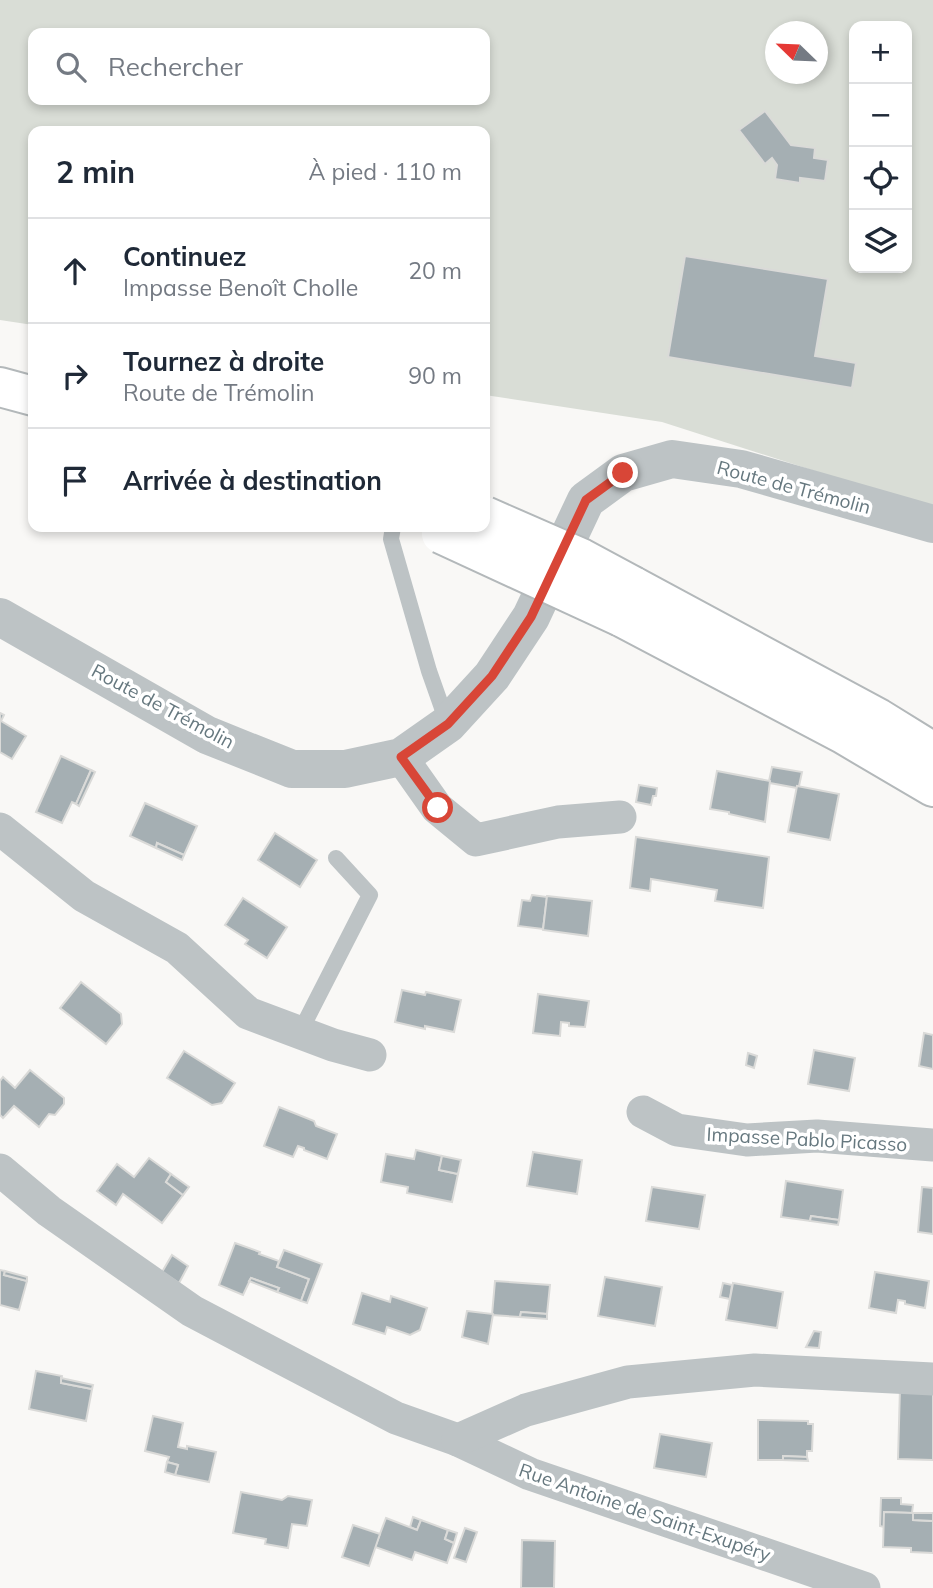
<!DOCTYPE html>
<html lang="fr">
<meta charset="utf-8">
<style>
body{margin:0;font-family:Mulish,sans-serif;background:#f6f6f7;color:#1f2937}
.controls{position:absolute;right:21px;top:21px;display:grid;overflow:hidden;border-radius:14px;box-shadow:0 4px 10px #0003}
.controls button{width:63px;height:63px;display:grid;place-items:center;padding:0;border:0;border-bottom:2px solid #e0e1e3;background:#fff;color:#1f2937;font:35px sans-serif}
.compass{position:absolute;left:765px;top:21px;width:63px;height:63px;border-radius:50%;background:#fff;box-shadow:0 4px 10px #0003;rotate:293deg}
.stop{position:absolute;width:21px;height:21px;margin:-16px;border:5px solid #d84637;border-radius:50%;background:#fff}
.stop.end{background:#d84637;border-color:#fff;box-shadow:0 2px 7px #0008}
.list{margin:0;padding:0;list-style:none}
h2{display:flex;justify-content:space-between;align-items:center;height:91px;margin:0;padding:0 28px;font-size:30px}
h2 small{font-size:23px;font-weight:400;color:#747a83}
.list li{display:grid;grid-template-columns:46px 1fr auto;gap:21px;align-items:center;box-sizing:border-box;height:105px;padding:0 28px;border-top:2px solid #e0e1e3}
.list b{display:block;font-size:26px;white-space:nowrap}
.list p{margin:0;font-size:23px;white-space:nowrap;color:#747a83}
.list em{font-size:23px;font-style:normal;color:#747a83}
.icon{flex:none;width:38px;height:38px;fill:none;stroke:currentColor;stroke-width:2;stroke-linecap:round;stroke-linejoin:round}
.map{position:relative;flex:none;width:933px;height:1588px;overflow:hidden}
.search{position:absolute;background:#fff;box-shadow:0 4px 10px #0003;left:28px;top:28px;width:462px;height:77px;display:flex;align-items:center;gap:18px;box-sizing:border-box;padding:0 24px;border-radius:14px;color:#747a83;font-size:26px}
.panel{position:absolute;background:#fff;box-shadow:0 4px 10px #0003;left:28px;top:126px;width:462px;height:406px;border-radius:14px}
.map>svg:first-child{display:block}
.green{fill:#d9ddd6;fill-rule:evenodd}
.building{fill:#a5afb3;stroke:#dadad8;stroke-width:2}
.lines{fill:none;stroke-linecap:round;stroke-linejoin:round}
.trunk-casing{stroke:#b3b8ba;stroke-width:42}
.service{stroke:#bdc3c5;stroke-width:16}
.minor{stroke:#bdc3c5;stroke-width:33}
.tertiary{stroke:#bdc3c5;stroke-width:38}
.trunk{stroke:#fff;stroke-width:38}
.trunk-bridge-casing{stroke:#b3b8ba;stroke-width:42;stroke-linecap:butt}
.trunk-bridge{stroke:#fff;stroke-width:38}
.route{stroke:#d84637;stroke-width:9}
.labels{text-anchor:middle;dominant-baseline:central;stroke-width:7;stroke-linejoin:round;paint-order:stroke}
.street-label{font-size:19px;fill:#66787f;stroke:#fff}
</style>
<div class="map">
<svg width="933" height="1588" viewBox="0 0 933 1588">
<rect width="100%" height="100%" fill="#f9f8f6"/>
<path class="green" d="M0 0H933V509L662 422 485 395V131H33V325L0 320ZM854 26H907V268H854ZM776 32H818V74H776ZM33 33H485V100H33Z"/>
<g class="building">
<polygon points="765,111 791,145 815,148 814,158 828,160 825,181 800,178 800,183 775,179 777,165 772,158 765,164 739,130"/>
<polygon points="685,256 828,279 815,356 856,363 852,388 668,357"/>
<polygon points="0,713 4,715 1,721 26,736 12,759 0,752"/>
<polygon points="61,756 91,770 76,804 72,802 62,823 36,812"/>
<polygon points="772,767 802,772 799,786 797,786 797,788 770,783 769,781"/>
<polygon points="91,770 95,772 79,806 76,804"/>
<polygon points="717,771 770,781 765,822 729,814 729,812 710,809"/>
<polygon points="639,785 657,788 656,796 653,796 651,805 636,802"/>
<polygon points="797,786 839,794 830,840 788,832"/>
<polygon points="145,803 197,826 184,855 157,843 156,848 130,836"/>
<polygon points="275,833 317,860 300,887 258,860"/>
<polygon points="636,837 769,857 763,908 715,901 717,890 651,879 650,891 630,888"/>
<polygon points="157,843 184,855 182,860 156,848"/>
<polygon points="532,895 547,897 543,929 518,926 522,900 530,901"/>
<polygon points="547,896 592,901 588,936 543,930"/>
<polygon points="243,898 287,927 267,958 245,944 248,940 225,925"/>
<polygon points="81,982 121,1014 122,1024 106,1044 60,1008"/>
<polygon points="402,990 425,995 426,992 461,1000 454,1032 425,1026 425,1029 395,1022"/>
<polygon points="538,994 589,1001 585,1027 569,1026 569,1023 561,1022 560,1036 533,1033"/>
<polygon points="924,1033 933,1035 933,1069 919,1066"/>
<polygon points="814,1050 855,1058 849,1091 808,1084"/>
<polygon points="184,1051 235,1083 222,1103 212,1105 167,1078"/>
<polygon points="748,1053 757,1056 754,1068 746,1065"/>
<polygon points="30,1070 64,1098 64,1104 55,1115 49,1114 39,1127 14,1106 3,1118 0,1115 0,1081 3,1077 15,1088"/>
<polygon points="279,1107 314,1121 316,1126 337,1134 327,1159 304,1150 304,1148 298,1146 293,1157 264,1146"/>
<polygon points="416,1150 442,1156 439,1170 458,1174 452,1202 407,1193 408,1187 381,1182 386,1154 414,1159"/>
<polygon points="533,1152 582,1160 577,1194 527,1186"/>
<polygon points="442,1156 461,1160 458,1174 439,1170"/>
<polygon points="149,1158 171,1174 166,1182 183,1195 162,1223 123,1194 116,1205 97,1191 117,1164 134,1177"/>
<polygon points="171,1174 189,1187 183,1195 166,1182"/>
<polygon points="786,1181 843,1190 839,1220 811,1216 810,1221 781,1217"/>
<polygon points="652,1187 705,1195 699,1229 646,1221"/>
<polygon points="922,1187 933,1188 933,1234 918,1232"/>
<polygon points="811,1216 839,1220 838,1225 810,1221"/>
<polygon points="235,1243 260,1252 259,1254 279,1261 277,1267 309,1279 301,1301 277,1292 279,1288 251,1278 243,1295 219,1285"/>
<polygon points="284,1250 322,1264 307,1303 301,1301 309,1279 277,1267"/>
<polygon points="172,1255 188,1266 179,1283 162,1272"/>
<polygon points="0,1270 5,1271 4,1275 27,1281 19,1310 0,1305"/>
<polygon points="5,1271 27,1277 27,1281 4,1275"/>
<polygon points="875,1272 929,1281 925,1308 905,1304 905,1301 898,1300 896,1313 869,1308"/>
<polygon points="605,1277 662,1287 655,1326 598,1316"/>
<polygon points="251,1278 279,1288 277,1292 249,1281"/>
<polygon points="495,1281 550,1285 547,1314 521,1312 520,1317 492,1315"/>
<polygon points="723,1283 732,1285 730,1299 720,1297"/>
<polygon points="733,1283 783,1292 777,1328 726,1320"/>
<polygon points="362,1293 390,1302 391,1296 427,1308 420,1330 410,1335 387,1327 385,1334 353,1324"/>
<polygon points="467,1311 493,1314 488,1344 462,1337"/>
<polygon points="521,1312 547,1314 547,1319 520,1317"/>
<polygon points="814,1331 821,1332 819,1348 806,1347"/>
<polygon points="36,1371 62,1376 61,1383 92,1389 86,1421 29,1409"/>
<polygon points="61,1378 93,1385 92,1389 61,1383"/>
<polygon points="900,1388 933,1389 933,1460 898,1459"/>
<polygon points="153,1416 183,1423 178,1447 187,1449 187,1446 216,1452 209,1482 175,1475 178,1465 167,1462 169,1457 145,1451"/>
<polygon points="758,1420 808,1421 808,1424 813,1424 812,1451 807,1451 807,1457 783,1456 783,1460 758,1460"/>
<polygon points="660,1434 712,1443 706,1477 654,1468"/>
<polygon points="783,1456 807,1457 808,1461 783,1460"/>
<polygon points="167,1462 178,1465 175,1475 165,1472"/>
<polygon points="241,1492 282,1500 288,1496 312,1500 307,1526 292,1524 288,1548 265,1544 266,1539 233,1533"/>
<polygon points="881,1498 901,1498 901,1504 913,1505 912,1513 884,1512 884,1527 880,1526"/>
<polygon points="884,1512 913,1513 913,1520 933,1521 933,1553 911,1552 911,1548 883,1547"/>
<polygon points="913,1513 933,1513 933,1521 913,1520"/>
<polygon points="413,1517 421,1520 417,1530 410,1527"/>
<polygon points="386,1518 417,1530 421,1520 448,1530 445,1539 454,1543 447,1563 415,1552 412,1560 375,1547"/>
<polygon points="353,1525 380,1534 369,1566 342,1557"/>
<polygon points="465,1528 477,1532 466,1562 454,1558"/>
<polygon points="448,1530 457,1533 454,1543 445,1539"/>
<polygon points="522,1540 555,1541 554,1588 521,1588"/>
</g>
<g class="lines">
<g class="trunk-casing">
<g id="trunk">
<polyline points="0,387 33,396"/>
<polyline points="633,586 878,718 933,752"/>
<polyline points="621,617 843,734 933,787"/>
</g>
</g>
<g class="service">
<polyline points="393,527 391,539 429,671 447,722"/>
<polyline points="300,1032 370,895 336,858"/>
</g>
<g class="minor">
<polyline points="401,757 437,808 476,840 558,822 620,817"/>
<polyline points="0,829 84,896 177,948 248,1013 333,1045 370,1055"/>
<polyline points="643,1112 677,1130 747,1140 817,1136 933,1145"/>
<polyline points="0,1170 49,1211 192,1311 396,1418 458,1440 530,1474 864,1588"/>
<polyline points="458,1440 526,1410 628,1382 755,1370 933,1379"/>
</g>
<polyline class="tertiary" points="0,617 207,735 292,769 345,769 401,757 448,724 492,676 531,617 586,500 623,473 672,459 741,469 933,524"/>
<use href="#trunk" class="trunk"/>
<g class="trunk-bridge-casing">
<g id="trunk-bridge">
<polyline points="485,516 581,558 633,586"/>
<polyline points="441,534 621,617"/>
</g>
</g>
<use href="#trunk-bridge" class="trunk-bridge"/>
</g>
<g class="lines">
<polyline class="route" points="438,808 401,757 448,724 492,676 531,617 586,500 623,473"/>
</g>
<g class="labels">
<g class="street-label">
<text transform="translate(794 487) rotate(15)">Route de Trémolin</text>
<text transform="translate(163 706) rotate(28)">Route de Trémolin</text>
<text transform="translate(807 1139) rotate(3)">Impasse Pablo Picasso</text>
<text transform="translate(645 1512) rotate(19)">Rue Antoine de Saint-Exupéry</text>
</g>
</g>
</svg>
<div class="controls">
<button>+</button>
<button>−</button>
<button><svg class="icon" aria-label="locate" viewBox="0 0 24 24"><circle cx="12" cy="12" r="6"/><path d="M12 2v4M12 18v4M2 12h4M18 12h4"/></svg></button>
<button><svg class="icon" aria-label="layers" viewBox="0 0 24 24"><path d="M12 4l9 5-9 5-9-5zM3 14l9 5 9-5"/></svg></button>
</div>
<svg class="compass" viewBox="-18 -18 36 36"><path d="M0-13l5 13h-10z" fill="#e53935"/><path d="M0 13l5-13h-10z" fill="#747a83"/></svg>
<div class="stop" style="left:438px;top:808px"></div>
<div class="stop end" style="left:623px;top:473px"></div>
<div class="search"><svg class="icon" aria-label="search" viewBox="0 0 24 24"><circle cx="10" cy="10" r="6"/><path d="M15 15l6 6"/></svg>Rechercher</div>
<section class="panel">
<h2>2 min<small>À pied · 110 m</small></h2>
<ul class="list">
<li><svg class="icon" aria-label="ahead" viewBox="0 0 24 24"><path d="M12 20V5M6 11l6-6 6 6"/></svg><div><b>Continuez</b><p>Impasse Benoît Cholle</p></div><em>20 m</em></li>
<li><svg class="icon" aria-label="right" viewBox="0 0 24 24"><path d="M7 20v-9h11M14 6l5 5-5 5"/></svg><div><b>Tournez à droite</b><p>Route de Trémolin</p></div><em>90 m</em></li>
<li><svg class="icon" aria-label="arrive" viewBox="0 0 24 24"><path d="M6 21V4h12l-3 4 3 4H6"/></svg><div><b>Arrivée à destination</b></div></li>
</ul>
</section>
</div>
